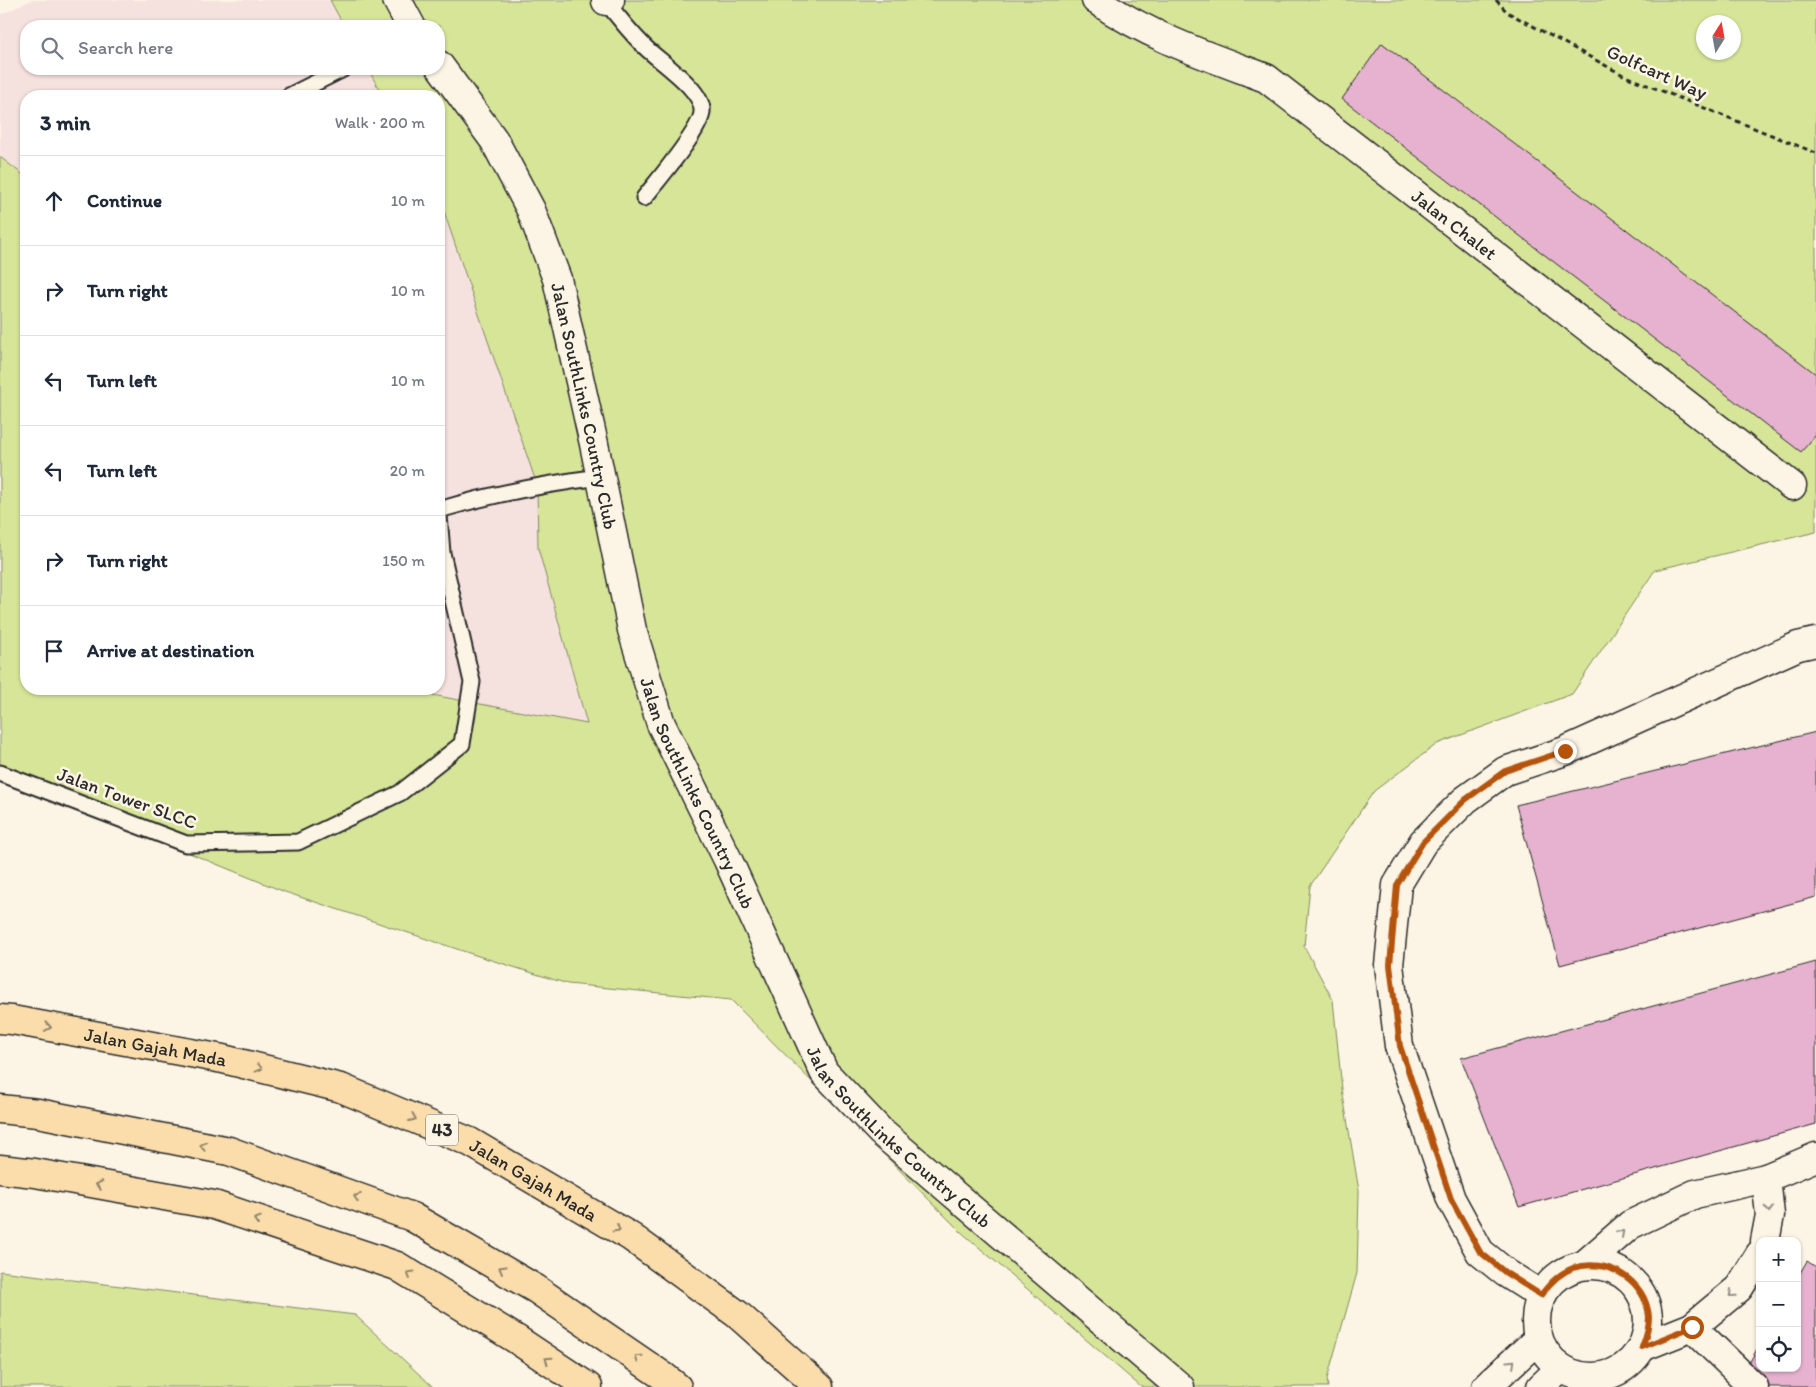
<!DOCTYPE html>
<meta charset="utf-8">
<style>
body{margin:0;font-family:Itim,sans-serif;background:#f6f6f7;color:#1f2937}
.controls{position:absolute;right:15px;bottom:15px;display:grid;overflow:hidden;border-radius:10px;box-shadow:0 1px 4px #0004}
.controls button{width:45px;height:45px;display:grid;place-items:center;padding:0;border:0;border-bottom:1px solid #e0e1e3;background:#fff;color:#1f2937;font:25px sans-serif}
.compass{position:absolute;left:1696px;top:15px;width:45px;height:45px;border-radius:50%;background:#fff;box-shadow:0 1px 4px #0004;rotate:11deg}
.stop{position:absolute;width:15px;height:15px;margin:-11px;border:4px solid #b45309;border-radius:50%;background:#fff}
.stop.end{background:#b45309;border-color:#fff;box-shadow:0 1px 5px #0008}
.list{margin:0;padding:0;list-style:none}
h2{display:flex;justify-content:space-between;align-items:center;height:65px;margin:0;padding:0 20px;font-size:21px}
h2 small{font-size:16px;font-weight:400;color:#747a83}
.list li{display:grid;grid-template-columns:32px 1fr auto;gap:15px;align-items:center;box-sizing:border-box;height:90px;padding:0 20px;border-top:1px solid #e0e1e3}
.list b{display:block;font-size:19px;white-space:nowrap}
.list em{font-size:16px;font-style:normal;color:#747a83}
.icon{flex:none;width:28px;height:28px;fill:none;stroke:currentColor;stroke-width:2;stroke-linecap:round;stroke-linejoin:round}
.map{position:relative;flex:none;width:1816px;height:1387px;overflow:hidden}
.search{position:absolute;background:#fff;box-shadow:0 1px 4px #0004;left:20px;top:20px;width:425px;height:55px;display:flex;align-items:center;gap:12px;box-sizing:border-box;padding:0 18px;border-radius:20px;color:#747a83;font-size:19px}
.panel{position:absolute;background:#fff;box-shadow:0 1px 4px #0004;left:20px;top:90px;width:425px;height:605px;border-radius:20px}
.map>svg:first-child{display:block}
.built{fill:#f5e1de}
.green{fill:#d7e599;stroke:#818862;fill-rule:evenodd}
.building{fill:#e6b2cf;stroke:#2b2b2b}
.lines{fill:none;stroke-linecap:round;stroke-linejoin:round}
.lane-casing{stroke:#2b2b2b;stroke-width:19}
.street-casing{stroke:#2b2b2b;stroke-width:31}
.primary-casing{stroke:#2b2b2b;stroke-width:31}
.highway-casing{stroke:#2b2b2b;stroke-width:31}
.path{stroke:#2b2b2b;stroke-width:3;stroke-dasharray:5 4;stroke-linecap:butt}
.lane{stroke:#fcf5e5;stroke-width:15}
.street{stroke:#fcf5e5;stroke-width:28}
.primary{stroke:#faddab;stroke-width:28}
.highway{stroke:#faddab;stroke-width:28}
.oneway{stroke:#92846b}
.oneway2{stroke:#949088}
.route{stroke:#b45309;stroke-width:6}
.labels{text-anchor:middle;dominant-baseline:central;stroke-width:5;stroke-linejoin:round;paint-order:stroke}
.shield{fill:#fcf5e5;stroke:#6a6863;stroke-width:1}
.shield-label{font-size:18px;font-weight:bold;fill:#2b2b2b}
.street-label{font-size:19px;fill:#2b2b2b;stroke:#fcf5e5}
</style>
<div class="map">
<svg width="1816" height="1387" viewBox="0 0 1816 1387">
<rect width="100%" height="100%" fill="#fcf5e5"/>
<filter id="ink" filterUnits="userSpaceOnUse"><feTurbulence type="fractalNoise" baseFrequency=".02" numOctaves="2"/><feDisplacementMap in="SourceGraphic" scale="10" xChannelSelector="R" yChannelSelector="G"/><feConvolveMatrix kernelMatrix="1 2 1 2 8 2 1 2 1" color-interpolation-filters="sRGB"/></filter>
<g filter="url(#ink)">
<g class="built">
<polygon points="32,0 330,0 344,26 26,26 26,69 368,69 383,96 26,96 26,177 0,157 0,15"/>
<polygon points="439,197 537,485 538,548 587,725 400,689 439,689"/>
</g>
<g class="green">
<path d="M330 0H1816V532L1655 570 1572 694 1437 744 1374 791 1310 886 1304 946 1333 1000 1342 1089 1359 1191 1357 1273 1327 1379 1328 1387H1141L960 1231 731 1000 568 984 472 954 285 892 0 776V157L26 177V689H400L587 724 538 548 537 485 439 197V96H383L368 69H439V26H344ZM1704 22H1734V52H1704Z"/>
<polygon points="0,1271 355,1315 433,1387 0,1387"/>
</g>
<g class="building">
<polygon points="1382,43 1816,374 1816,435 1801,452 1342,99"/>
<polygon points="1816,732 1816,897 1560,965 1516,805"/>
<polygon points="1816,962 1816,1124 1519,1207 1461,1058"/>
<polygon points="1807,1261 1816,1267 1816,1387 1767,1387 1744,1372 1760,1344 1760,1368 1797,1368 1797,1278"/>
</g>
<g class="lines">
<g class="lane-casing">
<g id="lane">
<path d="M605 0C617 16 631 33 645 47 660 62 704 90 702 112 701 130 657 181 644 198"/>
<polyline points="289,96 343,69"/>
<path d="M439 510C492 494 545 484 600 477"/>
<polyline points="0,773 186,844 298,842 400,793 462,744 472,682 442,553 439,515"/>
</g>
</g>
<g class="street-casing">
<g id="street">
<polyline points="397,0 411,26"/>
<path id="s1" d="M1096 0C1148 36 1207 56 1266 78L1792 486"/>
<polyline points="606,1 610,0"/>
<path id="s2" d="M439 65 494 140 531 210 557 279 594 444 632 630 661 724 728 860 824 1072 881 1132 1180 1387"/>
<polyline points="1765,1241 1770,1215 1766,1178"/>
<circle cx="1592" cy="1321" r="56"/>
<polyline points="1584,1265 1630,1225 1695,1194 1766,1178 1816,1157"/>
<polyline points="1541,1295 1506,1273 1480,1252 1451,1199 1399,1046 1389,965 1397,885 1423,842 1465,800 1505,771 1565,751 1798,646 1816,642"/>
<polyline points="1692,1327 1754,1387"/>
<polyline points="1642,1347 1692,1327 1739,1288 1760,1254"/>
<polyline points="1486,1387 1538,1339"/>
<polyline points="1541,1387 1561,1368"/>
</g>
</g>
<g class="primary-casing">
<polyline id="primary" points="0,1169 35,1173 214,1205 397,1266 516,1339 588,1387"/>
</g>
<g class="highway-casing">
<g id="highway">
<path id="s3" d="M0 1019 12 1020 223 1059 341 1088 470 1142 631 1237 737 1314 819 1387"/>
<polyline points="0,1109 38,1113 229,1151 412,1217 536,1289 663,1376 677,1387"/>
</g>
</g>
<polyline class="path" points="1496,0 1507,12 1625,76 1816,153"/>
<use href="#lane" class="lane"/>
<use href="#street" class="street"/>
<use href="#primary" class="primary"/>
<use href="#highway" class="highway"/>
</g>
<defs><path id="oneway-chevron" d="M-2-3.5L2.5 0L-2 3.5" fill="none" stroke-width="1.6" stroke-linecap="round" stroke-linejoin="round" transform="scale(1.25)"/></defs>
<g class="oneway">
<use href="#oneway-chevron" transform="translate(48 1027) rotate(10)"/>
<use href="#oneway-chevron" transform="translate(259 1068) rotate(14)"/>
<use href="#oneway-chevron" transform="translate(413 1118) rotate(23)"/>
<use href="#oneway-chevron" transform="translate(203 1146) rotate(-169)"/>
<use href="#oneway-chevron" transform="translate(99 1185) rotate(-170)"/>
<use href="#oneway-chevron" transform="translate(357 1197) rotate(-160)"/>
<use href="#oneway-chevron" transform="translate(257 1220) rotate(-162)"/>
<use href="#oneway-chevron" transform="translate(617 1229) rotate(31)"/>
<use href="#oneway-chevron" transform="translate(502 1269) rotate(-150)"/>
<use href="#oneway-chevron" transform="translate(410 1274) rotate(-149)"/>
<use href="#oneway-chevron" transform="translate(638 1358) rotate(-146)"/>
<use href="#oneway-chevron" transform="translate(548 1360) rotate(-146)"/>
</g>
<g class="oneway2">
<use href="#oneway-chevron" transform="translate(1769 1209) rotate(88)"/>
<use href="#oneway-chevron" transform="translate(1621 1233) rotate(-41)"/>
<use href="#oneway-chevron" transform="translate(1732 1294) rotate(140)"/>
<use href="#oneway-chevron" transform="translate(1512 1363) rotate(-43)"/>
</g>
</g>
<g class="lines" filter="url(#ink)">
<path class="route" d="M1565 751 1505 771 1465 800 1423 842 1397 885 1390 965 1400 1046 1451 1199 1480 1252 1506 1273 1541 1295C1549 1284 1559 1273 1573 1268 1607 1257 1646 1280 1649 1317 1649 1327 1646 1337 1642 1347L1692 1327"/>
</g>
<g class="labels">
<rect class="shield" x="426" y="1114.5" width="32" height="31" rx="4"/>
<g class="shield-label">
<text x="442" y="1130">43</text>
</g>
<g class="street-label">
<text transform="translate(1657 72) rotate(24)">Golfcart Way</text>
<text stroke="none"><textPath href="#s1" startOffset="426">Jalan Chalet</textPath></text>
<text stroke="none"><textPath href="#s2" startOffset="376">Jalan SouthLinks Country Club</textPath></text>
<text stroke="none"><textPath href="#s2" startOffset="781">Jalan SouthLinks Country Club</textPath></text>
<text transform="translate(127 798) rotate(20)">Jalan Tower SLCC</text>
<text stroke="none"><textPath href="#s3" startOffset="158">Jalan Gajah Mada</textPath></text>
<text stroke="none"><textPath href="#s2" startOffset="1186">Jalan SouthLinks Country Club</textPath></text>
<text stroke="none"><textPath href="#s3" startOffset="562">Jalan Gajah Mada</textPath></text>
</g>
</g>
</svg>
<div class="controls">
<button>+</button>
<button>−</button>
<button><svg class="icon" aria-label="locate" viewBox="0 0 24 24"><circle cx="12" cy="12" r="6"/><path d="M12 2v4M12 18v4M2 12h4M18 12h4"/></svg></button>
</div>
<svg class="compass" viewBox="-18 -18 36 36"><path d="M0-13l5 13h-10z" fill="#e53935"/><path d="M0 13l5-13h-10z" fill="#747a83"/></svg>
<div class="stop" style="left:1692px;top:1327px"></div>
<div class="stop end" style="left:1565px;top:751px"></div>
<div class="search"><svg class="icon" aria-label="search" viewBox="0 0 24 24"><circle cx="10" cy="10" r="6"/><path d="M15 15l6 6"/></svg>Search here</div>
<section class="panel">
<h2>3 min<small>Walk · 200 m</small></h2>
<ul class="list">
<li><svg class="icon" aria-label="ahead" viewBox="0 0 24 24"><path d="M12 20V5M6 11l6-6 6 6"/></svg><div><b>Continue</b></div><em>10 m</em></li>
<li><svg class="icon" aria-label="right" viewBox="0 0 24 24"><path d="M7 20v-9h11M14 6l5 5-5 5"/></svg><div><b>Turn right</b></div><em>10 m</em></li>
<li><svg class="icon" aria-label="left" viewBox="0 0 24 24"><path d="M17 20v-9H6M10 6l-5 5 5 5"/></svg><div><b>Turn left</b></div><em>10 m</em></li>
<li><svg class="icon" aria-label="left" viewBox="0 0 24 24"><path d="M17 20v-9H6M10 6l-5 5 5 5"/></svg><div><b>Turn left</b></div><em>20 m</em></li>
<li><svg class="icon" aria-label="right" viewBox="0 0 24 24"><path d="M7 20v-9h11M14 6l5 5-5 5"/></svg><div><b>Turn right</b></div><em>150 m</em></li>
<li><svg class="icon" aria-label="arrive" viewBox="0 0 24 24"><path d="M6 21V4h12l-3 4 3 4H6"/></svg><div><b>Arrive at destination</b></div></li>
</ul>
</section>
</div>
